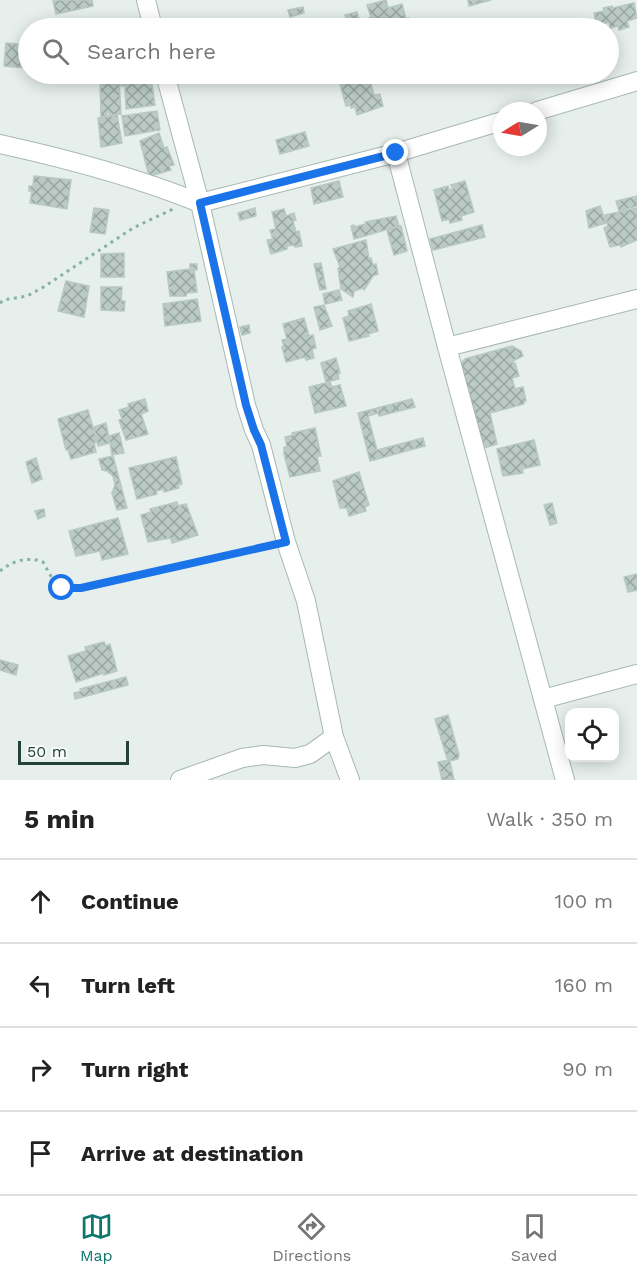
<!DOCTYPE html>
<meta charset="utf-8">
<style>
body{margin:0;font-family:"Work Sans",sans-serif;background:#f6f6f6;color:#222}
.controls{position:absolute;right:18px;bottom:18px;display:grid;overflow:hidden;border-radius:12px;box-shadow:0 3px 15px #0003}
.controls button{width:54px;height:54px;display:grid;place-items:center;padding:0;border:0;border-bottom:2px solid #e0e0e0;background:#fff;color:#222;font:30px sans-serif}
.compass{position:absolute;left:493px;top:102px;width:54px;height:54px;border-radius:50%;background:#fff;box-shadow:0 3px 15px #0003;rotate:259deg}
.scale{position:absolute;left:18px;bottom:15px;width:111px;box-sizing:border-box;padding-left:6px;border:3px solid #24423a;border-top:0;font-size:16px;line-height:21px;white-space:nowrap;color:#24423a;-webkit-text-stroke:4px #f7fbf9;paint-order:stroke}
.stop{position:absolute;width:18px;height:18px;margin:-14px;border:4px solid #1a73e8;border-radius:50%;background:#fff}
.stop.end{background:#1a73e8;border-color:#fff;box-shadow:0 2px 6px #0008}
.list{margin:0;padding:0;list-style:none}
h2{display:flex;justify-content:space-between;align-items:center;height:78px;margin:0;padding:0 24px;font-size:26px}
h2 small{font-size:20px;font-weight:400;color:#767676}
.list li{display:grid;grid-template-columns:39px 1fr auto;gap:18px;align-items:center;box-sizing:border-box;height:84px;padding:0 24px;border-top:2px solid #e0e0e0}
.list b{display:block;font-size:22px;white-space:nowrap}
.list em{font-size:20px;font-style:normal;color:#767676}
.icon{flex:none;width:33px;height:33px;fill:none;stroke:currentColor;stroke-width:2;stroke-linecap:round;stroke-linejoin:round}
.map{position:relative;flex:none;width:637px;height:780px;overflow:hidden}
.search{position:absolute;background:#fff;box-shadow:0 3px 15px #0003;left:18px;right:18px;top:18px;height:66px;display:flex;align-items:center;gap:15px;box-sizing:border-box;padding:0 21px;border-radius:33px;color:#767676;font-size:22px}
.sheet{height:414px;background:#fff}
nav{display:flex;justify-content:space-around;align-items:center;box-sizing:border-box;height:84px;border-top:2px solid #e0e0e0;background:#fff;font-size:16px;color:#767676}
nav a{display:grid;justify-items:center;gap:3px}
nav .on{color:#0f766e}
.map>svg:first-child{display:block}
.building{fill:url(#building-cross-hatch);stroke:#b8c9c2;stroke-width:1.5}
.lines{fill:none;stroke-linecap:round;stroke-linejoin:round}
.minor-casing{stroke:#a8b8b2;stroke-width:20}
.path{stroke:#86b3a5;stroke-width:3;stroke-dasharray:3 4.5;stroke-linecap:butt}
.minor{stroke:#fff;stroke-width:18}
.route{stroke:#1a73e8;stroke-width:8}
</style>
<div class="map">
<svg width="637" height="780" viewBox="0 0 637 780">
<defs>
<pattern id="building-cross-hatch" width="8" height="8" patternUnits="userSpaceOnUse" patternTransform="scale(1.5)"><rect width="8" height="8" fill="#bbcac4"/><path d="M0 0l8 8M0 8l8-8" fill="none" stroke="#98a6a0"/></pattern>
</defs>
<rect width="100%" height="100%" fill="#e6efeb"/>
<g class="building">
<polygon points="56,0 92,0 93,6 56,14 53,1"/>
<polygon points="386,0 388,8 402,4 406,19 409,18 412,28 370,28 368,18 371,17 367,5"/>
<polygon points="468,0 491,0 469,6"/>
<polygon points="634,3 637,18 627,21 629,27 619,30 618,26 610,28 609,22 597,26 594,13 604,11 603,8 612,6 613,8"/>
<polygon points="303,7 304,13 290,17 288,10"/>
<polygon points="357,12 361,28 338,28 337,26 348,25 345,15"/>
<polygon points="313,23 314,28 291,27 303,25"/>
<polygon points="6,43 28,45 28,68 4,66"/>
<polygon points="112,74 150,74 151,75 112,78"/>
<polygon points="340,74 374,74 374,76 369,77 374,95 380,94 383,106 357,115 355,107 351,108 350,105 346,106 340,84 342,83"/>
<polygon points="143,77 151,78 155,105 126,109 125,86 121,86 121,80"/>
<polygon points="119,79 121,114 109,115 109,112 106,112 107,116 101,117 100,80"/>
<polygon points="157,111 160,130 125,136 122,116"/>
<polygon points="117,115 122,143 101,147 98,118"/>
<polygon points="305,132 309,146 280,154 276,140"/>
<polygon points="159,133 164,148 167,147 174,165 169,166 171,170 151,176 148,172 140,141"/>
<polygon points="34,176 71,180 67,209 30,203 32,191 29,191 29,186 33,186"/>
<polygon points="339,181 343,197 314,204 311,188"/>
<polygon points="465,181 474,212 461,216 462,220 450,223 449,219 442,221 434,190 448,186 449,190 453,189 451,185"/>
<polygon points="637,196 637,206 619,211 616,201"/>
<polygon points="600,206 606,223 589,228 586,211"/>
<polygon points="94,208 109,210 105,234 90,232"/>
<polygon points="255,208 256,216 240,220 238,213"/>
<polygon points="637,208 637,240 621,247 620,245 610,247 604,228 608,226 605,215"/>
<polygon points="284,209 286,216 294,213 296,220 293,221 296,232 299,231 302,246 295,247 294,245 287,246 287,249 271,254 267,240 273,239 270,230 276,229 272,212"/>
<polygon points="396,216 399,226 354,239 351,226 354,225 354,227 366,224 365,222"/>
<polygon points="482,225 485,237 433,250 430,239"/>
<polygon points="401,226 407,251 394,255 387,230"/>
<polygon points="366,240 369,259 371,258 373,265 376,264 378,274 373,276 364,290 363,288 354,291 353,297 341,289 338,268 340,267 333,249"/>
<polygon points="124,253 124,277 101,277 101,254"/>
<polygon points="321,263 326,289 320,290 314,264"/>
<polygon points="190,264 197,264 197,270 194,270 197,292 187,293 186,296 170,296 167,272 190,269"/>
<polygon points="66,281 89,286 84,317 58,311"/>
<polygon points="101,287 122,287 121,301 125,301 124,311 101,310"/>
<polygon points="339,290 342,300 325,304 323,294"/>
<polygon points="197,299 201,321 165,326 163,304"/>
<polygon points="371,304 378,331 368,334 369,336 349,341 343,318 349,316 348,311"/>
<polygon points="324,305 332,326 320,330 314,307"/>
<polygon points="304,318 309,336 313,335 316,348 312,349 314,358 306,360 305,357 286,362 282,347 284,346 282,340 287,339 283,324"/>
<polygon points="249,325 250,333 242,335 240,327"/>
<polygon points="512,346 521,351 523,356 513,361 513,364 515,363 519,376 512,378 515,389 523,387 526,401 524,401 524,404 490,413 497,444 484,448 460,365 465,359"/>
<polygon points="336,358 340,373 338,374 339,379 326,382 321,363"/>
<polygon points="330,382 332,387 340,385 346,406 315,413 309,387"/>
<polygon points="145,399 148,411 141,414 148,434 126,440 119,420 122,419 119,410 129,407 128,404"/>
<polygon points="412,399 415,407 379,416 378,413 368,416 377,450 423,438 425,446 370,461 358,413"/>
<polygon points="88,410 97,442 94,443 96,452 71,459 68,450 66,450 58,419"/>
<polygon points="106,423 110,443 98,446 94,427"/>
<polygon points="315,428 321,456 317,456 320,471 290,477 284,454 284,447 287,447 285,437 293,435 292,433"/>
<polygon points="119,433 124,453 112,455 109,436"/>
<polygon points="534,440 540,465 522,469 523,473 503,476 497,449"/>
<polygon points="113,456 127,508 117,510 112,493 115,485 113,476 107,471 102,470 99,459"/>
<polygon points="176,457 182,484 178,485 179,488 164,492 164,489 156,491 157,494 137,499 129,468"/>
<polygon points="36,458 42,479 32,483 26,462"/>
<polygon points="359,472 369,505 365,507 366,511 349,516 347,508 340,508 333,481"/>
<polygon points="177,502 178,506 186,504 198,535 172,543 171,538 148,542 141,515 151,512 150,509"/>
<polygon points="552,503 557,523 550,525 544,505"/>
<polygon points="44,509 45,516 38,519 35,511"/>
<polygon points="118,518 128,554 102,560 100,551 76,556 69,531"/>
<polygon points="637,574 637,590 628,592 624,577"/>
<polygon points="104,642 106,646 110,644 117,671 104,675 104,673 76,682 68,656 86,651 85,647"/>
<polygon points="0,660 18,665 16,675 0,670"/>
<polygon points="126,677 128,685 75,699 74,693 81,691 80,689"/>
<polygon points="448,715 459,755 458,759 450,761 447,758 435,719"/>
<polygon points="448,760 450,762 454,780 442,780 438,762"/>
</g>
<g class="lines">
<g class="minor-casing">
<g id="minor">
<polyline points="146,0 153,28"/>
<polyline points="165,74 200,203 396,153 502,121"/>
<polyline points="537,111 637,81"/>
<path d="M0 144C68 159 136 177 200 203L246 405 254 430 261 445 286 542 306 601 334 737 350 780"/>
<polyline points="396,153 447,347 565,780"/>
<polyline points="447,347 637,299"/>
<polyline points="543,699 637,674"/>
<polyline points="180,780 242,758 263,755 295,758 310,754 334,737"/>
</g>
</g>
<g class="path">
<polyline points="0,303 4,300 27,296 42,288 133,228 173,209"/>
<path d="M0 571C12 561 28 556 43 562 55 584 55 587 81 588L270 545"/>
</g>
<use href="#minor" class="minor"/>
</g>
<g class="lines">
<polyline class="route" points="62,588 81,588 286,542 261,445 254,430 246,405 200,203 396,153"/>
</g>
</svg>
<div class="controls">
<button><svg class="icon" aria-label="locate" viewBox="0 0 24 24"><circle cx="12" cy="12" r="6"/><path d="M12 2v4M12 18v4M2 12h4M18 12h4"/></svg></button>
</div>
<svg class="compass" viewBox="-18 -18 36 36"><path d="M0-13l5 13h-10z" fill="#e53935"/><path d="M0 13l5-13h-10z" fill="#767676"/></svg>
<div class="scale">50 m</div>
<div class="stop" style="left:62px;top:588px"></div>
<div class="stop end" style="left:396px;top:153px"></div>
<div class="search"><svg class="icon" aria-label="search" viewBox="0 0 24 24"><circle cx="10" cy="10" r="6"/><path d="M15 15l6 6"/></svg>Search here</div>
</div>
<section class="sheet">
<h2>5 min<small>Walk · 350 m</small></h2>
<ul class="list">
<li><svg class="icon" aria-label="ahead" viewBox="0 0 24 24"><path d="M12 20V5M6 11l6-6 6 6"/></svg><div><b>Continue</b></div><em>100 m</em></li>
<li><svg class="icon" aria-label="left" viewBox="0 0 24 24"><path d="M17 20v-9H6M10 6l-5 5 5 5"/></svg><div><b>Turn left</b></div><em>160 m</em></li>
<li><svg class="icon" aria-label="right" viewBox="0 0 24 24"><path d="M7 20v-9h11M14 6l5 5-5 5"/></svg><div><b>Turn right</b></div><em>90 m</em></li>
<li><svg class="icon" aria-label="arrive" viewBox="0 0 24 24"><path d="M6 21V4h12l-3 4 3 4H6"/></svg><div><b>Arrive at destination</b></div></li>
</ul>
</section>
<nav>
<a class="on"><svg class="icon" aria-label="map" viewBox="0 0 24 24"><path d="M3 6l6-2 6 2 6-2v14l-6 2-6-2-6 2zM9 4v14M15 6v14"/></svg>Map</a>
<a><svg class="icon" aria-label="directions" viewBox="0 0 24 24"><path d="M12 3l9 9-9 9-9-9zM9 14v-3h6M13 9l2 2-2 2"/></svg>Directions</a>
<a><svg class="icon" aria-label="saved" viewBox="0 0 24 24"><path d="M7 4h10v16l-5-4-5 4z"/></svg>Saved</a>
</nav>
